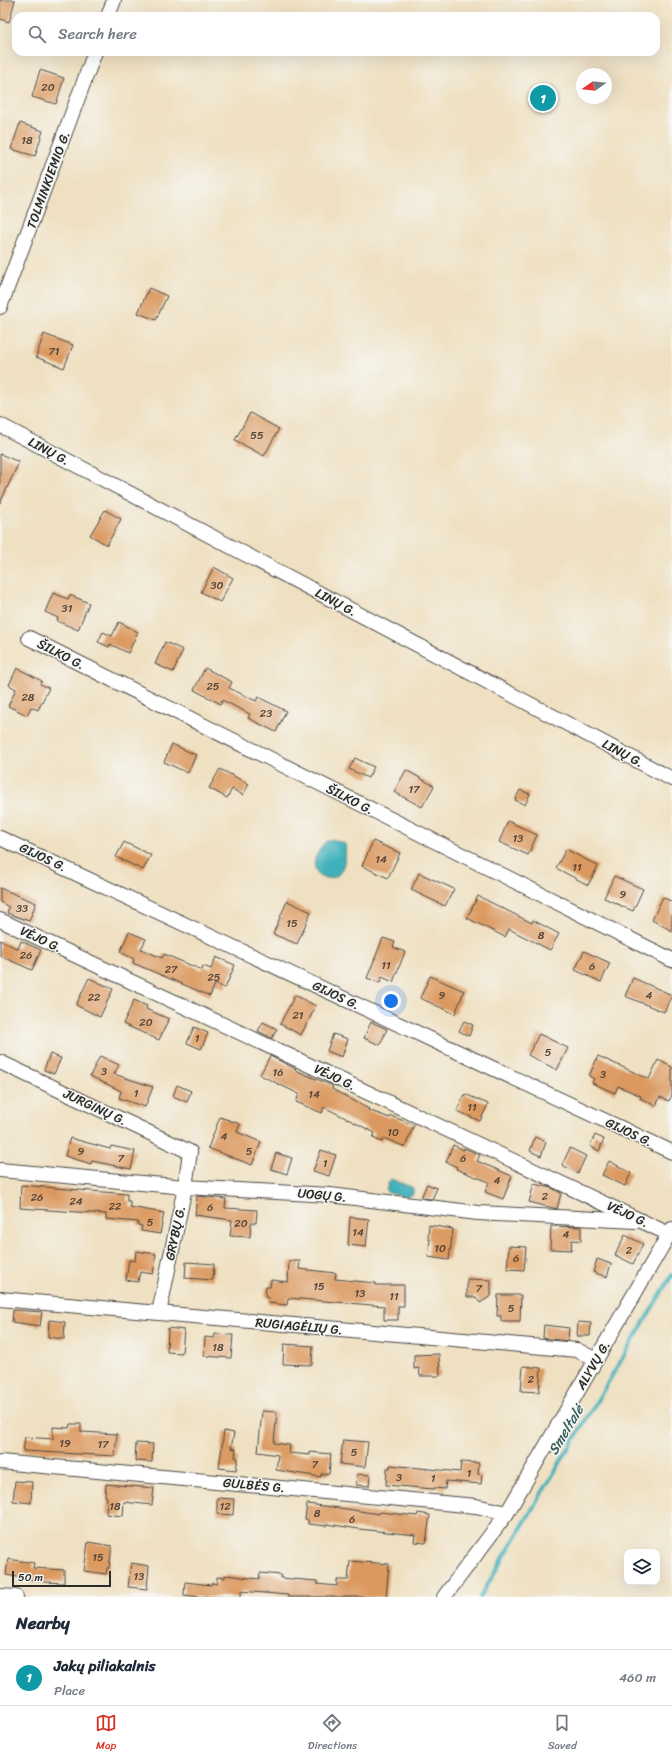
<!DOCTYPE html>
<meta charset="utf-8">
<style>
body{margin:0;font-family:Sriracha,sans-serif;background:#f6f6f7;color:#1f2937}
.controls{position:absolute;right:12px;bottom:12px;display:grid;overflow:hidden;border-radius:8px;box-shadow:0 4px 16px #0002}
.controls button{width:36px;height:36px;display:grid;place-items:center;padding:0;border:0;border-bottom:1px solid #e0e1e3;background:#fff;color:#1f2937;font:20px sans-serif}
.compass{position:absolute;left:576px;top:68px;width:36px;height:36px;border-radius:50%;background:#fff;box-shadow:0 4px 16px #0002;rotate:256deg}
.scale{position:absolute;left:12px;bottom:10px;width:99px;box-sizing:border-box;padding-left:4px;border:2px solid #2b2b2b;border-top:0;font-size:11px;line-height:14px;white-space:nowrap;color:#2b2b2b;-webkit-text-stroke:3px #f6f6f2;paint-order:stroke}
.you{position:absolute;left:391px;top:1001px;width:14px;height:14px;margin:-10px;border:3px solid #fff;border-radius:50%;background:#1a73e8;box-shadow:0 0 0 6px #1a73e833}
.badge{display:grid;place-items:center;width:26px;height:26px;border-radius:50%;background:#d93025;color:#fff;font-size:13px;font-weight:700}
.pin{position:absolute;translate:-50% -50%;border:2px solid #fff;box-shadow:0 1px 4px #0006}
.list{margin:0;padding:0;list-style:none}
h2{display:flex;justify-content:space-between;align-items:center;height:52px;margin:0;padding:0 16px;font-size:17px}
h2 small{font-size:13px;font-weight:400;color:#747a83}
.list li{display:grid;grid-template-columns:26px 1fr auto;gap:12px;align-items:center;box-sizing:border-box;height:56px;padding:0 16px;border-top:1px solid #e0e1e3}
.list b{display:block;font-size:15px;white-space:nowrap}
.list p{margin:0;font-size:13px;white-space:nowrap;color:#747a83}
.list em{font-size:13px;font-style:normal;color:#747a83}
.icon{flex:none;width:22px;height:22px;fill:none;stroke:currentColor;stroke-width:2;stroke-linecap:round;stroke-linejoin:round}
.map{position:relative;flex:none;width:672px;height:1597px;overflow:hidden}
.search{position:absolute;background:#fff;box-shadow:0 4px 16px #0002;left:12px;right:12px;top:12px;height:44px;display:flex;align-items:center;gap:10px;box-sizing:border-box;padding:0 14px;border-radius:12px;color:#747a83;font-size:15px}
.sheet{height:108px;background:#fff}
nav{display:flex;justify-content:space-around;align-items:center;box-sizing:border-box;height:56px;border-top:1px solid #e0e1e3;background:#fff;font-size:11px;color:#747a83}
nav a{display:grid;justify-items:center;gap:2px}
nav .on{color:#d93025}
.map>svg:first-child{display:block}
.water{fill:#41b1ba;stroke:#366e72}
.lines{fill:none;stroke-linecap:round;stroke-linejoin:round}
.stream{stroke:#41b1ba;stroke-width:4}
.building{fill:#db995f}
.minor-casing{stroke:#484642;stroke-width:16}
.minor{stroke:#fff;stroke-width:14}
.labels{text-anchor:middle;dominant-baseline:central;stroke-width:3;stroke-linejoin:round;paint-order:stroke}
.number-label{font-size:11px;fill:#574638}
.street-label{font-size:13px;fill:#2b2b2b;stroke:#f6f6f2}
.water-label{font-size:14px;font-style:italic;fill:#335a5d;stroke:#f6f6f2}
</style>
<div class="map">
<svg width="672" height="1597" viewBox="0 0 672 1597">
<rect width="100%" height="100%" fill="#f6f6f2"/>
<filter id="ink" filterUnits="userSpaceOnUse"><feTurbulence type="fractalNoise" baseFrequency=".025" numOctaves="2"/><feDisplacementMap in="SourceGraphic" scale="8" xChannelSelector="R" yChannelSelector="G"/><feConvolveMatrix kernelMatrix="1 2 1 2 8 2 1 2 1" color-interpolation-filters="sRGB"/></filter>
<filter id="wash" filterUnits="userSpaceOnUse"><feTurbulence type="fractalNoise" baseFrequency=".012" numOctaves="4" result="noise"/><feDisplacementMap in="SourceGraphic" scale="16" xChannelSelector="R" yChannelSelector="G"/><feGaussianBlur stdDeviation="0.9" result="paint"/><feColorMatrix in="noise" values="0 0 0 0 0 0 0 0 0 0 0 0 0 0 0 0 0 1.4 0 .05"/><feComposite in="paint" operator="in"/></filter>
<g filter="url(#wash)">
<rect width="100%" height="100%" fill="#efe0c1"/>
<g class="water">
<path d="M332 839 345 844C347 854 344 876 332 878 328 879 323 877 319 876 311 863 314 858 322 846 325 842 327 840 332 839Z"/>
<polygon points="391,1179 413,1188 413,1194 403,1197 387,1192 386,1190 389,1181"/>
</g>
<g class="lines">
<polyline class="stream" points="480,1597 672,1275"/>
</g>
<g id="blocks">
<g class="building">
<polygon points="0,0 15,0 9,22 0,19"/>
<polygon points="40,70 64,78 56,104 32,97"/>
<polygon points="20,123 43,131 35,156 11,149"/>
<polygon points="149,288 167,296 156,320 138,313"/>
<polygon points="44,334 73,345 64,368 36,357"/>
<polygon points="250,413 279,429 264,456 235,440"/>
<polygon points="0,454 19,462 0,503"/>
<polygon points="105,510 121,519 107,545 90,535"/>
<polygon points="214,567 233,578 220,602 201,592"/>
<polygon points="53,593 68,599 70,595 89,603 78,630 57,621 58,618 45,612"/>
<polygon points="119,622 138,632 128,653 110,644 109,647 98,642 103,632 112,636"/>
<polygon points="165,642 183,650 173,672 155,664"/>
<polygon points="17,668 42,681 40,684 49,688 38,710 31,707 27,715 8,706 16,689 9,685"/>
<polygon points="205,668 232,682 229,688 256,701 258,697 286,711 276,732 248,718 250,714 222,700 221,704 194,690"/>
<polygon points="172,744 196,755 188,773 164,762"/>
<polygon points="355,758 374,767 368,778 349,769"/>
<polygon points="220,769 249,784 243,795 232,789 227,798 209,788"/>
<polygon points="406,770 434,786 422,807 394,792"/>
<polygon points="520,790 530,794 525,805 515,800"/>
<polygon points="508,821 537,835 528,855 499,842"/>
<polygon points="373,841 400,853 388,878 362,866"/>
<polygon points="124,842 151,855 143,870 116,857"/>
<polygon points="566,849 598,866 588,885 556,868"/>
<polygon points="419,873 454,889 445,906 411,890"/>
<polygon points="614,876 643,889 633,911 604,898"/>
<polygon points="0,888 36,903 29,921 7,913 9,907 0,902"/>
<polygon points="478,896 532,923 533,920 559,934 550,950 509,929 505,937 467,918"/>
<polygon points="663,897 672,902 672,931 652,920"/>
<polygon points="287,901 311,912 297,944 273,934"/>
<polygon points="129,932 146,939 141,949 162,958 164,954 202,970 203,966 211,969 216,957 235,965 225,988 215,984 210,996 133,963 134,959 120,952"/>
<polygon points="383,938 395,942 393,947 405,952 393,982 382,977 380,983 367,978"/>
<polygon points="0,940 18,949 21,941 41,950 32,970 0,956"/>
<polygon points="584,951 610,963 601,982 575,970"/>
<polygon points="430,976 464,991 455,1014 420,998"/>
<polygon points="89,978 113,989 100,1017 76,1005"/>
<polygon points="633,978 672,995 664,1012 625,996"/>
<polygon points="295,995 316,1006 301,1035 280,1024"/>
<polygon points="134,1000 147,1006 146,1009 169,1019 159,1040 123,1024"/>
<polygon points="464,1021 473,1025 469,1036 459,1031"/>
<polygon points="263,1022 277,1029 272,1038 258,1031"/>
<polygon points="371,1022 387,1029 380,1045 364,1038"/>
<polygon points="194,1027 208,1033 201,1049 187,1043"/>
<polygon points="333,1034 348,1039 342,1057 327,1051"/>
<polygon points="539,1034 568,1048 557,1070 528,1055"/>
<polygon points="50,1054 61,1058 54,1074 44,1070"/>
<polygon points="100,1056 119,1065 114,1074 153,1087 145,1107 119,1098 121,1091 90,1076"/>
<polygon points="270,1056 296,1069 295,1070 333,1086 332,1089 369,1109 368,1110 390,1118 391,1116 414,1125 405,1147 384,1138 382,1142 373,1138 375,1133 324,1107 322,1113 296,1102 299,1094 260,1075"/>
<polygon points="598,1056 649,1079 658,1060 672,1067 672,1095 669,1101 660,1097 656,1106 640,1098 641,1096 618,1086 615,1093 592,1083 594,1079 589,1076"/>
<polygon points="177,1085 191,1091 187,1102 173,1096"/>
<polygon points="465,1094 488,1104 480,1121 457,1111"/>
<polygon points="220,1117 240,1124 237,1132 261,1142 252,1165 208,1148"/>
<polygon points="595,1135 604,1139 599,1151 590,1146"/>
<polygon points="535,1137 546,1142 541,1156 530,1151"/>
<polygon points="70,1138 110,1149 111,1146 135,1151 131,1169 92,1161 91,1164 65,1156"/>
<polygon points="453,1145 464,1150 464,1148 480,1155 477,1161 512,1176 503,1199 485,1192 489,1182 456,1169 457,1167 446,1162"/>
<polygon points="570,1148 586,1156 578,1173 562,1165"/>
<polygon points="321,1150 336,1155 329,1176 313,1171"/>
<polygon points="276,1153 292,1158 287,1174 271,1169"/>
<polygon points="609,1161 631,1173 625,1186 602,1175"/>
<polygon points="427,1184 437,1188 432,1199 421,1198"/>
<polygon points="534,1184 552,1188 561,1193 557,1209 529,1202"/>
<polygon points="21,1185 127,1194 127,1201 130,1201 130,1207 164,1213 160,1234 141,1231 142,1226 138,1225 138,1222 106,1219 106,1214 20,1208"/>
<polygon points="197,1196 226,1199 225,1208 257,1210 256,1223 251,1223 250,1237 230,1236 232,1220 195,1215"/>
<polygon points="350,1217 369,1219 366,1247 348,1245"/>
<polygon points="429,1225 453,1229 449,1260 428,1257 430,1239 428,1239"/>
<polygon points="551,1226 581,1227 581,1241 572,1240 571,1250 550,1249"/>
<polygon points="625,1235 643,1244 633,1264 615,1255"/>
<polygon points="509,1246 526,1247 524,1270 507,1269"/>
<polygon points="136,1251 156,1254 153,1274 140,1272 138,1282 126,1280 129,1260 135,1261"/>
<polygon points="597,1259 611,1264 607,1277 593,1272"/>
<polygon points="289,1261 300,1261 299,1269 336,1273 335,1279 376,1283 376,1285 404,1285 404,1306 398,1306 398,1320 384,1320 384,1306 288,1298 287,1305 268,1303 269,1298 265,1297 266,1287 270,1287 271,1280 288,1282"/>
<polygon points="186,1262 214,1264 213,1280 185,1278"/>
<polygon points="467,1279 491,1280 491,1296 480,1303 476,1297 467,1297"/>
<polygon points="498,1295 521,1295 520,1321 501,1321 501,1316 497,1316"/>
<polygon points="13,1310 42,1312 40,1326 12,1322"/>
<polygon points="49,1320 65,1322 64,1339 48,1337"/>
<polygon points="578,1322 591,1323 590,1336 577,1336"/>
<polygon points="544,1325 569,1328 568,1341 543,1338"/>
<polygon points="168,1328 184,1330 182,1353 167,1352"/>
<polygon points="215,1334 233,1335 231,1358 204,1356 205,1337 214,1338"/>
<polygon points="284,1344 313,1346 312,1365 283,1364"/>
<polygon points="439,1354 440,1376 420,1376 419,1368 414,1369 414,1355"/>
<polygon points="523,1366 541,1368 539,1392 521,1391"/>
<polygon points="262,1411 277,1412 274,1443 290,1445 289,1453 310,1455 310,1452 331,1454 329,1474 321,1474 321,1477 276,1470 278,1455 258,1452"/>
<polygon points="70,1424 81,1424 81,1432 117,1434 115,1456 23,1451 25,1437 53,1439 53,1427 69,1428"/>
<polygon points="224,1431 234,1433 231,1448 236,1449 235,1457 238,1458 236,1470 219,1468"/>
<polygon points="343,1440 368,1442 365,1467 340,1464"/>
<polygon points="136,1443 153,1444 152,1462 135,1461"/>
<polygon points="461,1462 479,1463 478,1474 482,1475 481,1484 446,1481 445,1489 434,1488 434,1489 386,1485 387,1468 390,1468 390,1465 460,1472"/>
<polygon points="357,1474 370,1475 369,1486 356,1485"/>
<polygon points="15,1481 32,1482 31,1503 13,1501"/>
<polygon points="106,1484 154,1488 152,1505 124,1502 123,1516 106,1514 107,1497 105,1496"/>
<polygon points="217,1498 234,1499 233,1515 217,1514"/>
<polygon points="307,1504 340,1508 379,1514 379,1512 417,1516 418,1513 430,1515 426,1543 414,1542 415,1535 359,1529 327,1524 327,1526 308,1524 308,1520 305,1519"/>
<polygon points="88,1542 112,1546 109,1568 107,1568 106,1574 84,1571"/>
<polygon points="8,1559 34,1563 33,1568 64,1570 64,1583 45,1582 6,1575"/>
<polygon points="350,1561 389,1564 386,1597 288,1597 288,1595 241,1591 241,1597 200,1597 184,1595 185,1582 211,1585 212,1583 217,1584 217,1577 225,1578 225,1575 259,1579 260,1573 281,1575 280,1578 317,1581 317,1584 337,1586 337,1580 348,1580"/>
<polygon points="131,1563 149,1566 147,1589 128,1587"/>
</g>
</g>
</g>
<g filter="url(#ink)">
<use href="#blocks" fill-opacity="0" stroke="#484642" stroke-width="1"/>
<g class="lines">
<g class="minor-casing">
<g id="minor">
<polyline points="108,16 114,0"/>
<polyline points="0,307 95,52"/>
<polyline points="0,425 672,779"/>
<polyline points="29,638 672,960"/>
<polyline points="0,838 672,1152"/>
<polyline points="0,920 669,1234"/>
<polyline points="0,1062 190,1152 185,1187 159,1313"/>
<polyline points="0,1170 185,1187 330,1195 478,1213 636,1221"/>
<polyline points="0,1299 577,1350 596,1360"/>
<polyline points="0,1462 476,1506 507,1513"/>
<polyline points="0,1596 16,1597"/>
<polyline points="444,1597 507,1513 672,1229"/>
</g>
</g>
<use href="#minor" class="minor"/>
</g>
</g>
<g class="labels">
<g class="number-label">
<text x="48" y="87">20</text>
<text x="27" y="140">18</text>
<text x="54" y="351">71</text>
<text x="257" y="435">55</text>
<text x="217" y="585">30</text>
<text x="67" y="608">31</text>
<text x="213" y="686">25</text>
<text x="28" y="697">28</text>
<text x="266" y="713">23</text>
<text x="414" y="789">17</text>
<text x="518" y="838">13</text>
<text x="381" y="859">14</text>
<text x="577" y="867">11</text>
<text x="623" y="894">9</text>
<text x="22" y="908">33</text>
<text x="292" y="923">15</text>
<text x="541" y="935">8</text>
<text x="26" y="955">26</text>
<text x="386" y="965">11</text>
<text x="592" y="966">6</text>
<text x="171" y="969">27</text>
<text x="214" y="977">25</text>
<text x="442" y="995">9</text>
<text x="649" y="995">4</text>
<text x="94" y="997">22</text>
<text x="298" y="1015">21</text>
<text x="146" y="1022">20</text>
<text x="197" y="1038">1</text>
<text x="548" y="1052">5</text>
<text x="104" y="1071">3</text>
<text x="278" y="1072">16</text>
<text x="603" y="1074">3</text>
<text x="136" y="1093">1</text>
<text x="314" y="1094">14</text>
<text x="472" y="1107">11</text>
<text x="393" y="1132">10</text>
<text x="224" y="1136">4</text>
<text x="81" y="1151">9</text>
<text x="249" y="1151">5</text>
<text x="121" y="1158">7</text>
<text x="463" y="1158">6</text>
<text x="325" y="1163">1</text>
<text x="497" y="1180">4</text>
<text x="545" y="1196">2</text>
<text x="37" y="1197">26</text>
<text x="76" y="1201">24</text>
<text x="115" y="1206">22</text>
<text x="210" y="1207">6</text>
<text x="150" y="1222">5</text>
<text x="241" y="1223">20</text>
<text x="358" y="1232">14</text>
<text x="566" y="1234">4</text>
<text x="440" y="1248">10</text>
<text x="629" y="1250">2</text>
<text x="516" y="1258">6</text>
<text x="319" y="1286">15</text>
<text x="479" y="1288">7</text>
<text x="360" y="1293">13</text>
<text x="394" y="1296">11</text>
<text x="511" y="1308">5</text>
<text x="218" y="1347">18</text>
<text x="531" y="1379">2</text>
<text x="65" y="1443">19</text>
<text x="103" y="1444">17</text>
<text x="354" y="1452">5</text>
<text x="315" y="1464">7</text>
<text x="469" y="1473">1</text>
<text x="399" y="1477">3</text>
<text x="433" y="1478">1</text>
<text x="115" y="1506">18</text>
<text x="225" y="1506">12</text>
<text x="317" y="1513">8</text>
<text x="352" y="1519">6</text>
<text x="98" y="1557">15</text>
<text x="139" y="1576">13</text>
</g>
<g class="street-label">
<text transform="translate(48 180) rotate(-70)">TOLMINKIEMIO G.</text>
<text transform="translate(49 451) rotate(28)">LINŲ G.</text>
<text transform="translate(336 602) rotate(28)">LINŲ G.</text>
<text transform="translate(61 654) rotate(27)">ŠILKO G.</text>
<text transform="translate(623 753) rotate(28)">LINŲ G.</text>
<text transform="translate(350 799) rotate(27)">ŠILKO G.</text>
<text transform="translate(43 857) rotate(25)">GIJOS G.</text>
<text transform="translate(41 939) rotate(25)">VĖJO G.</text>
<text transform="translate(336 995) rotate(25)">GIJOS G.</text>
<text transform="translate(335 1077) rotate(25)">VĖJO G.</text>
<text transform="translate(95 1107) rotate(25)">JURGINŲ G.</text>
<text transform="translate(629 1132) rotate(25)">GIJOS G.</text>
<text transform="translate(322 1195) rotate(5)">UOGŲ G.</text>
<text transform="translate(628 1214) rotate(25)">VĖJO G.</text>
<text transform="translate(175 1233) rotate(-78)">GRYBŲ G.</text>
<text transform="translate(299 1326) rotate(5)">RUGIAGĖLIŲ G.</text>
<text transform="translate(593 1365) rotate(-60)">ALYVŲ G.</text>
<text transform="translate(254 1485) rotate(5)">GULBĖS G.</text>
</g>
<g class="water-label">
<text transform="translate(566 1430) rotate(-59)">Smeltalė</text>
</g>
</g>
</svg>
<div class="controls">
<button><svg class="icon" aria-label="layers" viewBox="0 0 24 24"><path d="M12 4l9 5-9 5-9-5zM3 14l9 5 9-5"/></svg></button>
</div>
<svg class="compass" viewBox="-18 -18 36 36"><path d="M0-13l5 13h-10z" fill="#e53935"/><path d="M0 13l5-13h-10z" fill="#747a83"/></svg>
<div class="scale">50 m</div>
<div class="you"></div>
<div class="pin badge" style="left:543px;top:98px;background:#0f9aa8">1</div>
<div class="search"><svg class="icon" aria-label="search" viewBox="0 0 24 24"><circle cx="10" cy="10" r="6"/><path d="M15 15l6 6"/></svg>Search here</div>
</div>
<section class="sheet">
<h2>Nearby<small></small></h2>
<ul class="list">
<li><span class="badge" style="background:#0f9aa8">1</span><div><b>Jakų piliakalnis</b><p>Place</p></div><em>460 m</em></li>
</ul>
</section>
<nav>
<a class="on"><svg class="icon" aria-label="map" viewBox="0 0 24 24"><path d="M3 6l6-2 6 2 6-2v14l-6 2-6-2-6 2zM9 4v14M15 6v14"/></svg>Map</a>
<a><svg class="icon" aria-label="directions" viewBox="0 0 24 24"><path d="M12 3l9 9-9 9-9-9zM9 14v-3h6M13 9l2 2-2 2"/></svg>Directions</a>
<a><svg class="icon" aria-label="saved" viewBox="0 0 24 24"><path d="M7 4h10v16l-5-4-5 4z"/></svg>Saved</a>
</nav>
